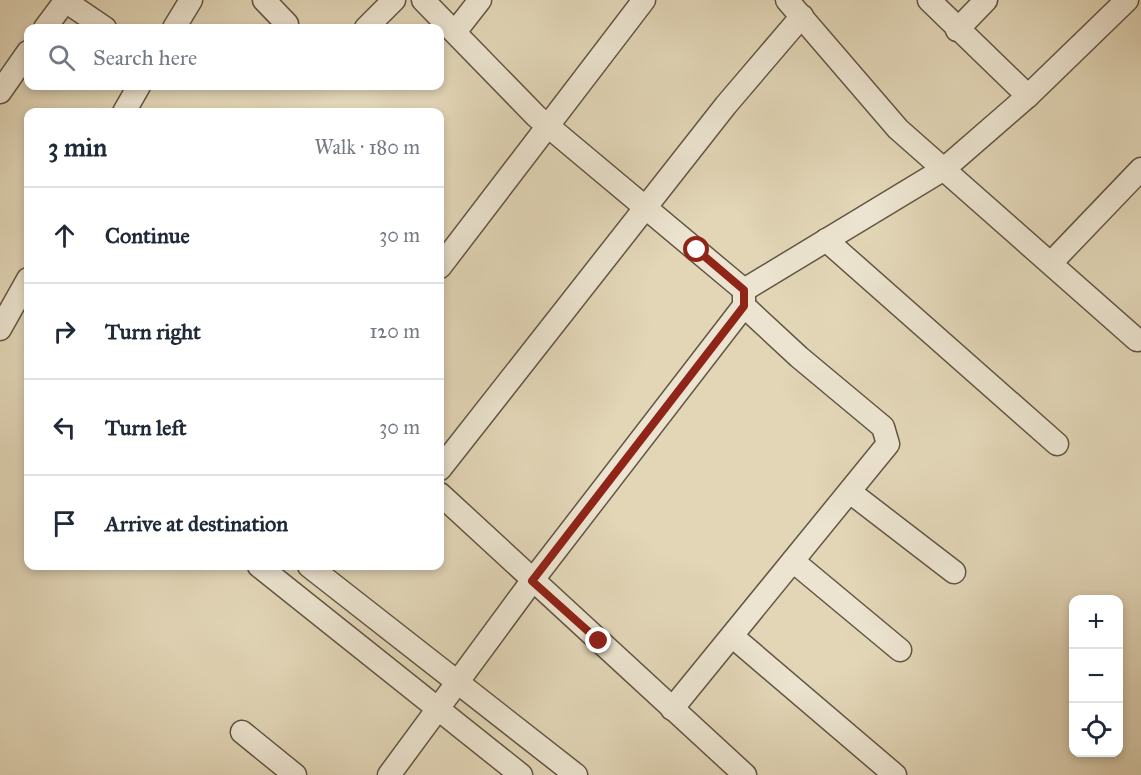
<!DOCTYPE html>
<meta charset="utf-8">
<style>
body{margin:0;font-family:"IM FELL Great Primer",serif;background:#f2f2f3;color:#1f2937}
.controls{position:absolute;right:18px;bottom:18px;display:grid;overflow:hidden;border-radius:12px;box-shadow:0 3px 9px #0003}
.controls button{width:54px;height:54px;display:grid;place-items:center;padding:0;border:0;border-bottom:2px solid #e0e1e3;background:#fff;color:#1f2937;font:30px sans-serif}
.stop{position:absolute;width:18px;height:18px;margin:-14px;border:4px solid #8f2418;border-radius:50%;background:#fff}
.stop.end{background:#8f2418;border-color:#fff;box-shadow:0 2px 6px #0008}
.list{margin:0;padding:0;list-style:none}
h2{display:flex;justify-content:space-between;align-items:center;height:78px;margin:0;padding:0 24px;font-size:26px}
h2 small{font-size:20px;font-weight:400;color:#747a83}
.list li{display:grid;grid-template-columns:39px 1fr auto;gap:18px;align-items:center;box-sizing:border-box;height:96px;padding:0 24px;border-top:2px solid #e0e1e3}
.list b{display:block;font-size:22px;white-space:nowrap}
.list em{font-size:20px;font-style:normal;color:#747a83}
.icon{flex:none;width:33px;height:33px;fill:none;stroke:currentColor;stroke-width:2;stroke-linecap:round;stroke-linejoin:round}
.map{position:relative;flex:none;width:1141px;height:775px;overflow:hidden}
.search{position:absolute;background:#fff;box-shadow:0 3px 9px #0003;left:24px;top:24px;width:420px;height:66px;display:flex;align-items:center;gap:15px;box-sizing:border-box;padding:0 21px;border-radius:12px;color:#747a83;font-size:22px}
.panel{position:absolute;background:#fff;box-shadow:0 3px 9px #0003;left:24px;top:108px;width:420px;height:462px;border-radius:12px}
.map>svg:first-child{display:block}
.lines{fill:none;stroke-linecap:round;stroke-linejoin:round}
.street-casing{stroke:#625644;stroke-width:25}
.street{stroke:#ece4d0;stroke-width:22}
.route{stroke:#8f2418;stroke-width:8}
</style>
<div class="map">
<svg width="1141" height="775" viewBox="0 0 1141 775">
<rect width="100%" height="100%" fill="#e2d6b7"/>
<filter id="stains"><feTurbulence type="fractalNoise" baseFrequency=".00333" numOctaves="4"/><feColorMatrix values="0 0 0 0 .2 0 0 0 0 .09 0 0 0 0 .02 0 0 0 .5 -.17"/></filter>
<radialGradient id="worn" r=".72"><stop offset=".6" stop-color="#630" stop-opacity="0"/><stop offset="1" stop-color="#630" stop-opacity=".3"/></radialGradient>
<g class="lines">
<g class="street-casing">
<g id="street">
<polyline points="264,0 287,24"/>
<polyline points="423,0 536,116 744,290"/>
<polyline points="787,0 898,129 1137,340"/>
<polyline points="929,0 1028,96"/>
<polyline points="65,1 105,28"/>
<polyline points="45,28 66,0"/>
<polyline points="174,28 191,0"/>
<polyline points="366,28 394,0"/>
<polyline points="957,30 986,0"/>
<polyline points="455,32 480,0"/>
<polyline points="0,92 28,52"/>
<polyline points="124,112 139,86"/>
<polyline points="826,240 1057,444"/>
<polyline points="1051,263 1141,169"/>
<polyline points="440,267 644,0"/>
<polyline points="0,329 28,279"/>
<polyline points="440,469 726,105 802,16"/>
<polyline points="850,492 954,572"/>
<polyline points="440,494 745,775"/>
<polyline points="793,561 900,650"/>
<polyline points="259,566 521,775"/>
<polyline points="309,566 576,775"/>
<polyline points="732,636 895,775"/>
<polyline points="672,709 888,444 883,427 799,357 744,306"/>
<polyline points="242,732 295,775"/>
<polyline points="389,775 532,581 744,306 744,290 944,169 1028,96 1127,0"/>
</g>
</g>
<use href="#street" class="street"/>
</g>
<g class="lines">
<polyline class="route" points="599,641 532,581 744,306 744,290 697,250"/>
</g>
<rect width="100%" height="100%" filter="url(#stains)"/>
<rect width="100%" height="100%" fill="url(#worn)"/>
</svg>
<div class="controls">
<button>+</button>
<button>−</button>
<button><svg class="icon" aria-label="locate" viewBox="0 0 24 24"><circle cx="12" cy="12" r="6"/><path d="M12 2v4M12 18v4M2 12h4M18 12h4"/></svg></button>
</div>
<div class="stop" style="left:697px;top:250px"></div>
<div class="stop end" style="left:599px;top:641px"></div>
<div class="search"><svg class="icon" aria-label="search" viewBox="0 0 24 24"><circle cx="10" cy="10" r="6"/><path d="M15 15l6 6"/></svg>Search here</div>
<section class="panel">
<h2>3 min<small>Walk · 180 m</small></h2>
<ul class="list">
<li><svg class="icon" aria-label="ahead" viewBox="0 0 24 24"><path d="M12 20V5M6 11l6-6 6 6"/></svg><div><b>Continue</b></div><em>30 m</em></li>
<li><svg class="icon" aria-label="right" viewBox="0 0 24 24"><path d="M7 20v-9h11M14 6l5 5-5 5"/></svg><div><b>Turn right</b></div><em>120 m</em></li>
<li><svg class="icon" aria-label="left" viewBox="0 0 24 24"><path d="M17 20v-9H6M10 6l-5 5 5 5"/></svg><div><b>Turn left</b></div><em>30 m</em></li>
<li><svg class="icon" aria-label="arrive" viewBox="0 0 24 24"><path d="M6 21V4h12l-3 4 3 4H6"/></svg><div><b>Arrive at destination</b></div></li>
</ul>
</section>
</div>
